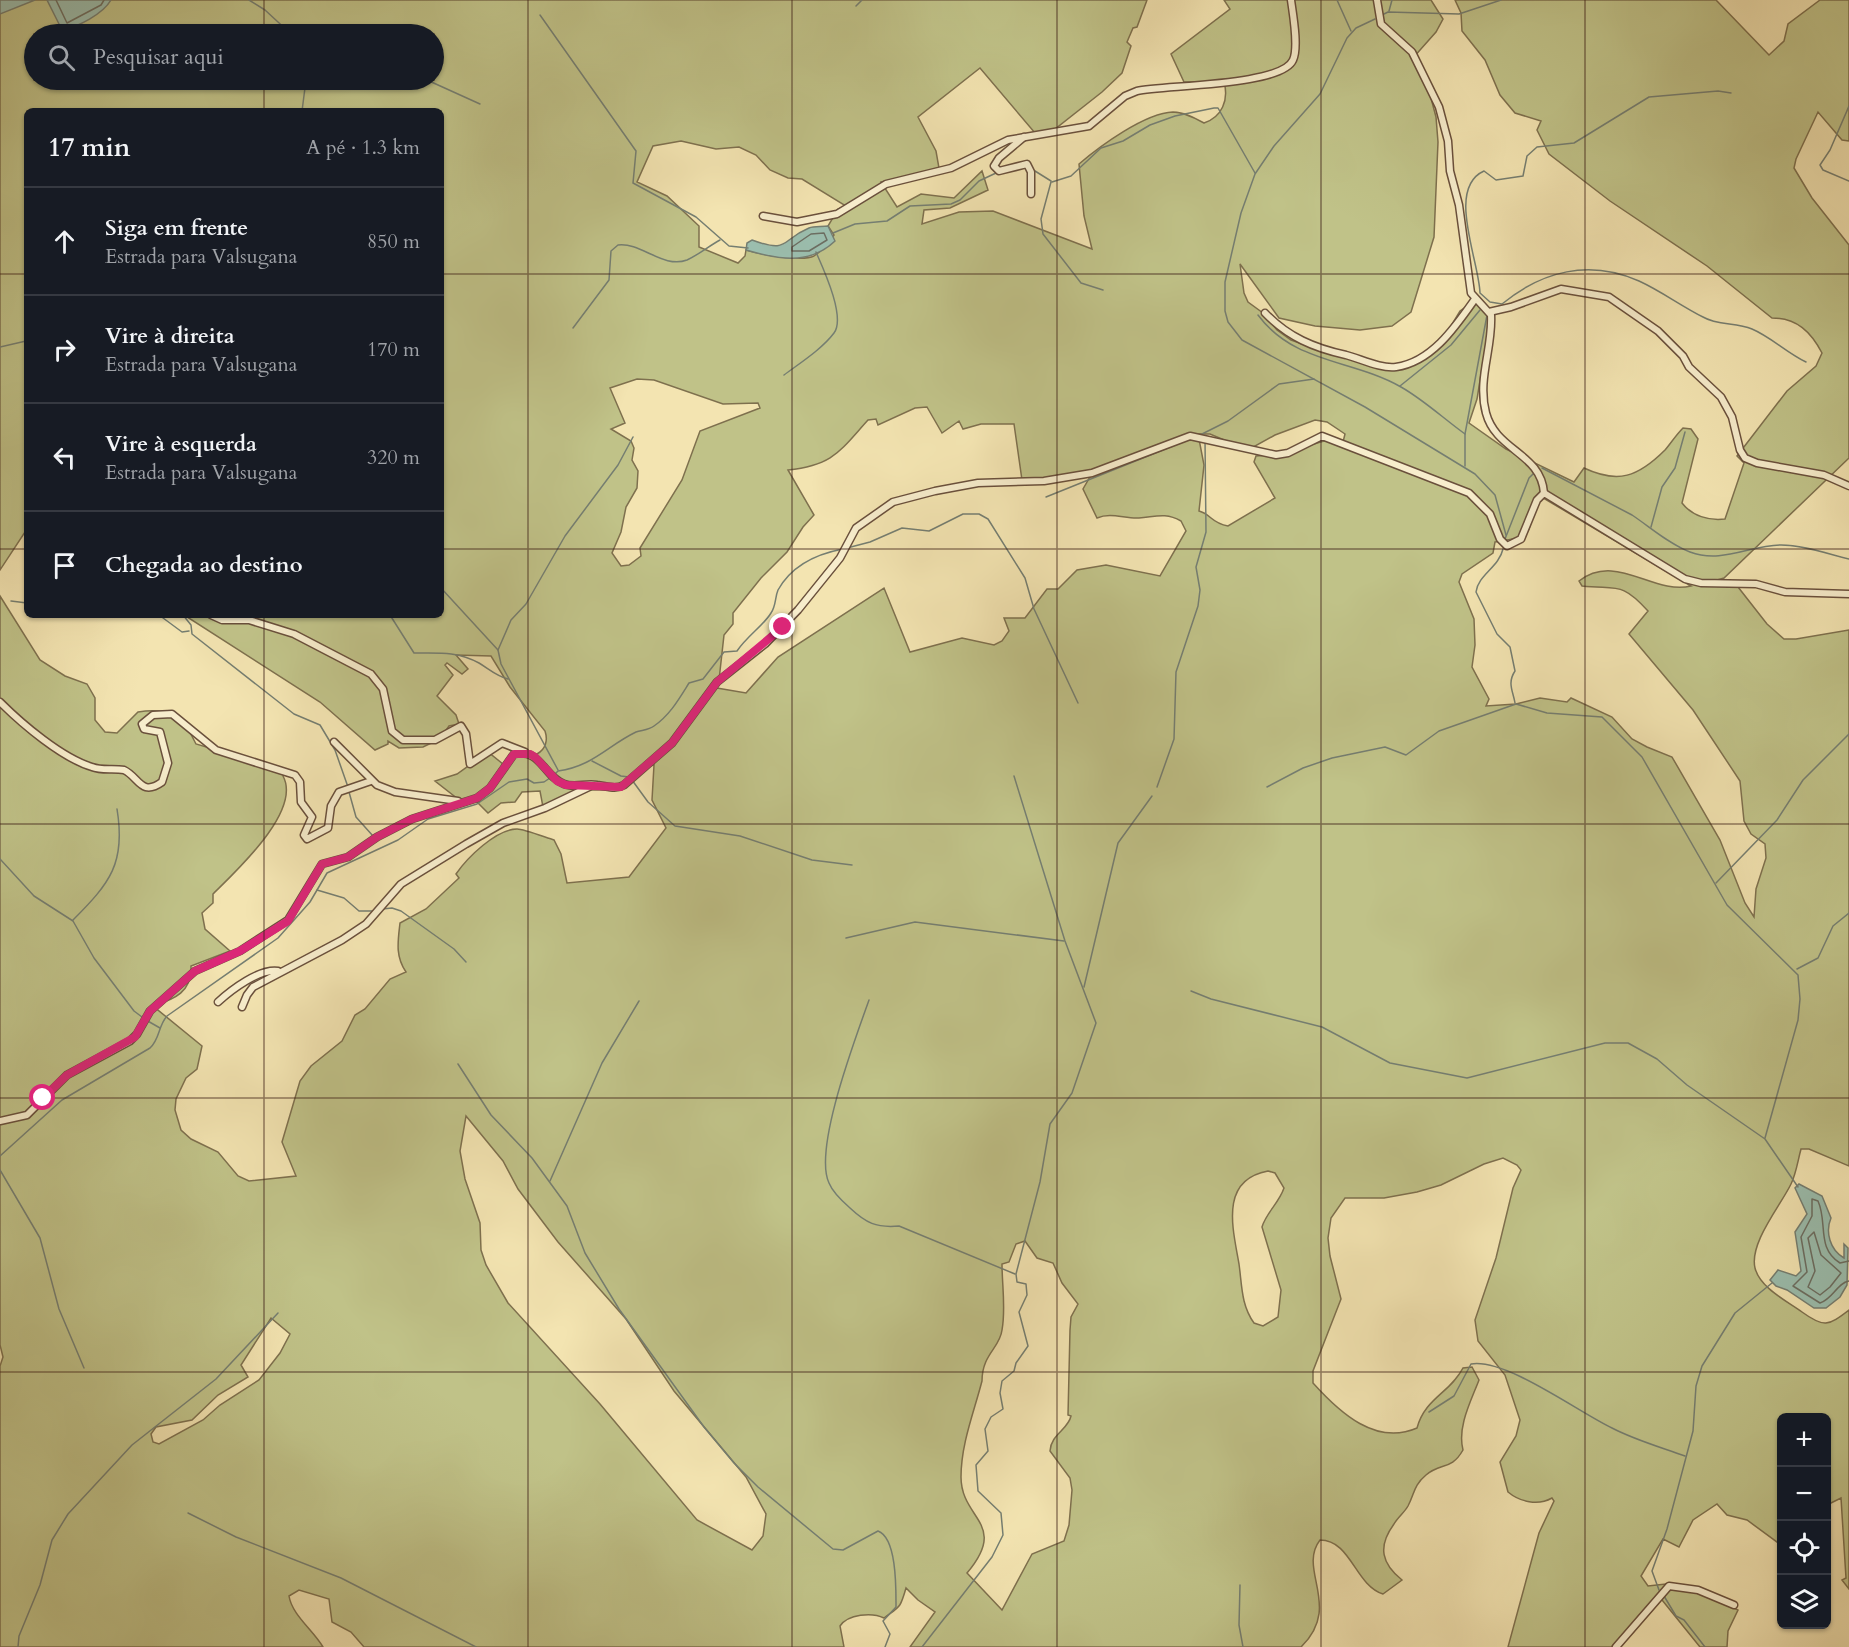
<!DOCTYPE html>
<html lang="pt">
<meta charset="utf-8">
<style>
body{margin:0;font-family:Cardo,serif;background:#20242c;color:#f1f3f6}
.controls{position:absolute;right:18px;bottom:18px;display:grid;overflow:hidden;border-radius:9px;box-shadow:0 2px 4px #0004}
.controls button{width:54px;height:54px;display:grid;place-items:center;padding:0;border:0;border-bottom:2px solid #363941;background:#171b24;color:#f1f3f6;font:30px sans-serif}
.stop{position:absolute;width:18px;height:18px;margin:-14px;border:4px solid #db2777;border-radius:50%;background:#fff}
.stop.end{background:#db2777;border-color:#fff;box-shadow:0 2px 6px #0008}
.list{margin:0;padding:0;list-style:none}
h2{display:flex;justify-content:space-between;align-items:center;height:78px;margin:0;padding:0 24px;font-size:26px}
h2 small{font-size:20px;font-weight:400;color:#9ea1a6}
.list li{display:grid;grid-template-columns:39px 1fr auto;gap:18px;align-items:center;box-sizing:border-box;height:108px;padding:0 24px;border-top:2px solid #363941}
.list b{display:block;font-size:22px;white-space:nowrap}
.list p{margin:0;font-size:20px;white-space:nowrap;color:#9ea1a6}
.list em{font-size:20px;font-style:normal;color:#9ea1a6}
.icon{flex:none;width:33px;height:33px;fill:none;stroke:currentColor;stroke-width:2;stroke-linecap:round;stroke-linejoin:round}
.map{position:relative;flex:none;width:1849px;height:1647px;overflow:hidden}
.search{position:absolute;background:#171b24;box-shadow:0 2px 4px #0004;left:24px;top:24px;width:420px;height:66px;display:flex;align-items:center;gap:15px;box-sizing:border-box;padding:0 21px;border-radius:33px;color:#9ea1a6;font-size:22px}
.panel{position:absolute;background:#171b24;box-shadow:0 2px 4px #0004;left:24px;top:108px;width:420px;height:510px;border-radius:9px}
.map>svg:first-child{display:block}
.green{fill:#c0c288;stroke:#7e704e;stroke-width:1.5;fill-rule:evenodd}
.water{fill:#9bbeae;stroke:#757e71;stroke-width:1.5}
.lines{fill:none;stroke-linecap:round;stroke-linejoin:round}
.shore{stroke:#6c6e62;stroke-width:1.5}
.stream{stroke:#757e71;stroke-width:1.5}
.minor-casing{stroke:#6a503c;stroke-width:9}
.minor{stroke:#f7edcc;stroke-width:6}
.route{stroke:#db2777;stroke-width:8}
.grid{fill:none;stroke:#3c1f15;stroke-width:1.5;stroke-opacity:0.55}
</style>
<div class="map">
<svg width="1849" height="1647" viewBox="0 0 1849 1647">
<rect width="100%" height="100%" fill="#f3e4b1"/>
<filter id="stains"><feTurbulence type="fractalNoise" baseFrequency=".00333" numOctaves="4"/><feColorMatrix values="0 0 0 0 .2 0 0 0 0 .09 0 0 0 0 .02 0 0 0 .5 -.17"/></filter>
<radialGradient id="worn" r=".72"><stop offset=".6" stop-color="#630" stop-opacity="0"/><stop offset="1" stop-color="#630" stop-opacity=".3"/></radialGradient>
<path class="green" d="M0 0H1147L1137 27 1133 28 1127 42 1131 46 1122 73 1102 92 1055 129 1035 133 980 68 918 117 936 151 939 168 937 171 881 182 897 207 921 194 954 198 982 171 988 190 950 208 924 210 922 224 959 212 993 211 1092 249 1084 216 1079 164C1100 146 1145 113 1173 112 1184 112 1195 118 1204 123 1222 117 1229 100 1224 82H1184L1171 54 1230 9 1224 0H1431L1443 19 1436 32 1412 59 1427 83 1436 117 1438 142 1434 237 1411 312 1392 326 1360 330 1315 326 1279 318 1240 264 1244 293 1248 302 1263 313 1277 330 1291 340 1328 353 1389 370 1422 357 1448 331 1460 311 1473 302 1491 312 1477 399 1469 423 1506 449 1574 482 1584 468C1618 484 1638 477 1665 450 1671 443 1676 435 1683 428L1691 429 1698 439 1682 503C1692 516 1709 521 1725 519L1744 463 1737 456 1787 391 1816 366 1822 353C1811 332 1797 318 1772 318L1707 266 1610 201 1549 154 1537 130 1541 121 1515 113 1500 95 1485 60 1462 31 1461 13 1455 0H1716L1769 55 1784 41 1788 24 1820 0H1849V141L1842 140 1818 112 1796 159 1794 168 1812 198 1849 245V458L1724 578 1717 580 1738 587 1767 624 1784 639H1796L1849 630V1166L1809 1149H1801C1798 1160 1796 1174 1791 1184 1781 1205 1749 1243 1755 1268 1760 1288 1787 1301 1802 1312 1824 1328 1828 1326 1849 1310V1589L1842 1580 1846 1578 1841 1498 1827 1505 1826 1418H1782L1781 1545 1747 1520 1727 1515 1717 1504 1693 1520 1679 1547 1663 1539 1641 1576 1648 1586 1666 1584 1717 1599 1738 1610 1728 1631 1727 1647H1700L1658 1595 1627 1634 1611 1647H1508L1539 1533 1554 1501 1552 1498C1538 1506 1520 1502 1508 1492L1500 1462 1516 1436 1520 1420 1505 1375 1478 1341 1475 1320 1496 1258 1513 1188 1521 1170 1517 1165 1503 1158 1484 1164 1441 1185 1417 1192 1384 1198H1345L1331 1218 1328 1238 1330 1256 1341 1299 1313 1371V1383C1340 1413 1376 1446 1417 1428 1425 1398 1450 1393 1463 1368L1472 1367 1479 1380C1471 1401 1457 1427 1463 1450 1451 1471 1441 1462 1426 1475 1413 1486 1415 1493 1408 1506 1404 1513 1398 1517 1394 1524 1377 1547 1382 1564 1402 1580L1383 1594C1355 1585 1351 1540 1320 1540 1297 1570 1343 1606 1301 1647H910L935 1612 918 1600 906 1588C900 1609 900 1606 884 1618 872 1612 848 1614 840 1626L844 1647H364L351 1632 332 1622 329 1599 299 1590 289 1596C292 1615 313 1630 323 1647H0V1366L3 1357 0 1345V596L40 660 65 676 87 684 95 698V720L105 732 117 733 138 712C169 707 183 716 196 744L286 771 283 776C302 811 236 871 213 894V903L202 913 205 929 230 951 191 966C192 992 175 999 153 1006L202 1046 197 1069 186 1078 176 1099 175 1110 181 1130 191 1139 218 1152 238 1176 249 1181 296 1176 282 1142 300 1081 311 1066 342 1041 355 1015 365 1009 390 979 406 972C395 956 398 941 400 923L426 909 459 878 456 874C467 858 496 829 517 829 524 829 547 838 554 840L561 854 567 883 629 877 666 828 652 800 654 765 649 766 616 790H587L555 807H543L540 791 522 792 515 802 501 803 488 813 473 798 458 799 435 781 457 774 488 752 503 764 513 756 537 754C546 749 548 740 545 731L510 687 491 656 456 655 468 669 462 674 447 663 445 665 453 675 437 696 456 715 459 724 449 726 440 739 423 747 399 748 388 741V744L375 750 320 702 184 615H441V111H27V529L0 570ZM34 34H434V80H34ZM681 141 716 149 739 147 756 155 770 170 788 178 802 179 846 206 838 209 828 226 834 235C828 244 823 250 814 256 802 262 759 254 746 250L745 256 738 263 699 247V226L667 196 637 182 653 146ZM637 379 654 380 723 404 758 403 760 408 700 431 682 480 640 548 641 556 629 565 621 566 612 553 621 532 626 507 637 488 638 471 632 460 634 448 631 441 611 429 625 423 610 388ZM927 407 942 433 959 421 963 429 981 424H1014L1022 480 1091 475 1083 489 1097 518C1111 512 1125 519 1139 518 1155 517 1165 512 1181 521L1186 531 1160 576 1106 565 1077 570 1058 589H1047L1025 618H1004L1009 631 1002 641 994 645 962 638 910 652 884 588 778 657 746 693 711 687 719 680 724 635 733 624V613L761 578 787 552 803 527 814 515 788 470C833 465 839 452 868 420L876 419 878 425 915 408ZM1315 420 1327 422 1345 434 1342 446 1327 440 1282 454 1256 456 1254 462 1275 498 1228 526C1211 523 1211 514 1199 511L1204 465 1198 434H1210L1248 450 1275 435ZM1540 496 1691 586C1653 595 1616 552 1579 581L1582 586C1617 590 1621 581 1648 611L1629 634 1693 710 1740 781 1744 821 1751 834 1765 844 1766 858 1756 889 1754 917 1745 903 1720 840 1672 757 1647 747 1632 739 1612 717 1571 698 1567 702 1540 698 1516 704 1486 706 1489 699 1472 667 1475 645 1474 619 1459 582 1462 574 1493 553 1495 542C1549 534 1518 527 1540 496ZM466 1116 503 1161 518 1189 558 1242 626 1319 674 1391 746 1477 766 1514 763 1536 752 1550 697 1520 600 1404 508 1303 486 1265 481 1250 480 1223 465 1179 460 1151ZM1268 1171 1275 1173 1284 1188C1279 1203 1266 1213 1262 1227L1281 1290 1278 1317 1263 1326 1254 1323C1241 1305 1242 1285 1239 1264 1233 1229 1219 1180 1268 1171ZM1025 1241 1037 1258 1053 1263 1062 1283 1078 1304 1071 1317 1070 1330 1068 1415 1071 1416C1068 1430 1051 1434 1050 1451L1070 1478 1072 1490 1069 1525 1064 1541 1032 1554 1002 1610 967 1573C1009 1523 961 1520 961 1477 961 1444 974 1412 982 1381 982 1354 1000 1348 1002 1330 1006 1309 1002 1285 1002 1264L1009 1262 1016 1244ZM271 1318 290 1334 280 1353 259 1380 220 1405 203 1420 159 1444 153 1442 151 1434 156 1427 192 1420 218 1395 248 1377 241 1365Z"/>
<g class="water">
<polygon points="0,0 35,0 0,14"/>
<path d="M47 0H111C103 14 78 27 62 30Z"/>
<path d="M828 226 835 241C809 266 777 259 746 250L747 243 752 240C790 254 780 240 809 228 814 226 822 227 828 226Z"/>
<path d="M1799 1184 1822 1196 1831 1218C1825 1232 1830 1250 1844 1258V1244L1848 1248 1847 1285 1840 1297 1826 1308H1814L1787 1290 1776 1286 1770 1280 1778 1270 1796 1276 1801 1271 1795 1232 1807 1214 1795 1188Z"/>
</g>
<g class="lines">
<g class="shore">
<polyline points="56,0 67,23 101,5 104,0"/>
<polygon points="824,233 827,240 809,251 792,251 792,247 811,234"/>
<polygon points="1814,1232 1821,1255 1841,1273 1830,1287 1820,1295 1808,1287 1815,1271 1808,1238"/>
<path d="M1849 1261 1840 1263C1816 1248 1828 1223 1818 1201L1812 1199V1216L1801 1237 1807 1272 1793 1286 1820 1303C1833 1299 1837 1283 1849 1281"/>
</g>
<g class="stream">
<polyline points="249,0 265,10 291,34"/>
<polyline points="1337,0 1351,31"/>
<polyline points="856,6 862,0"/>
<polyline points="1389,11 1392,0"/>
<polyline points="540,15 636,151 633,183 696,217 729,246 748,248"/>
<polyline points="1382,15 1388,12 1459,14 1501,0"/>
<polyline points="1375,19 1356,28 1347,38 1320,94 1274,146 1255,174 1241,213 1225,282 1225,311 1228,322 1242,340 1365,407 1475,474 1495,495 1506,535"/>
<polyline points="427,80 480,104"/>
<path d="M1731 93 1718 91 1649 97 1574 143 1537 147 1527 156 1523 176 1496 180 1484 171C1446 188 1479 260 1480 293L1490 302 1502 304C1542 271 1589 259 1639 281 1661 291 1681 306 1703 317 1718 326 1736 322 1752 329 1771 337 1787 353 1806 362"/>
<polyline points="1849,106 1830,150 1820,165 1823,170 1849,181"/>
<polyline points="302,111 306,80"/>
<polyline points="1010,171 1023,168"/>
<polyline points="1035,171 1051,181"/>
<polyline points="1051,182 1041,219 1043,234 1081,283 1103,290"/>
<polyline points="1052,182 1071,176 1101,148 1123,141 1150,125 1175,116 1214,108 1218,108 1255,173"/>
<polyline points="833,233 855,224 887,221 910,206 951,204 960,200 979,181 996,173"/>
<path d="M1258 315C1294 364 1352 359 1401 387 1424 400 1444 419 1465 434"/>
<path d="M573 328 609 280 611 251 618 245C641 242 663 269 687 260 698 255 709 246 720 240"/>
<polyline points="0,347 26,341"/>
<path d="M784 375C800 363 822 349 834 333 846 317 823 268 816 252"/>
<polyline points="1400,386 1451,345 1480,310"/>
<polyline points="1200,435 1228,421 1279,384 1314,379"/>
<polyline points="1465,466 1465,434 1487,315"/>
<path d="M1542 468 1632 515C1650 527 1669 544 1690 552 1722 564 1750 545 1781 545 1803 545 1828 554 1849 559"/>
<polyline points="1046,497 1190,439"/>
<polyline points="1651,527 1662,487 1675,468 1685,432"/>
<polyline points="1505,539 1529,478 1534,473"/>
<polyline points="847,548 870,542 902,528 929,531 963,514 979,514 988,519 1025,578 1034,609 1078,703"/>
<path d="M1503 549C1499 567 1478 575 1476 592L1497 634 1510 647 1515 671C1507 683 1513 691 1515 703"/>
<polyline points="441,588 498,650 501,664 558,770"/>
<polyline points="11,601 27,603"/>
<polyline points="159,615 182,632 189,631"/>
<polyline points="183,615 191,625 192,634 294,714 320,725 335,750 348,787"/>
<path d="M390 615 414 653C438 653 457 651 479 663 489 669 496 676 508 679"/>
<polyline points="498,650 511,620 526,604 565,536 618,465 633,437"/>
<polyline points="592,761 621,776 629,777"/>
<path d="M554 775 558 771C593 766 607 746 636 732 642 730 649 730 654 726 670 715 679 699 689 683L703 679 724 652 737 651C747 636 764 625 771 613 776 606 775 597 778 590 792 565 816 554 843 549"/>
<polyline points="632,780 648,802 675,826 740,836 812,860 852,865"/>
<polyline points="1157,787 1174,739 1176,672 1198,606 1200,590 1196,567 1206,532 1205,440"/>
<polyline points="1267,787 1303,768 1332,758 1385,747 1406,755 1439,731 1516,704 1547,713 1602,717 1642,757 1727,905 1798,975 1800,999 1798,1020 1765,1138"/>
<polyline points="349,792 356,817 373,836"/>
<polyline points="0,859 34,896 73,921 94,958 134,1011 142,1017"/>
<polyline points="1716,883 1777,820 1803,780 1849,734"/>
<polyline points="317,890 344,898 359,911 375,911"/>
<polyline points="382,909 392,908 401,911 454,949 466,962"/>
<path d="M73 920C110 883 126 863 117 809"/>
<polyline points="846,938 915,922 1064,941"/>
<polyline points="1797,969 1818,958 1833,926 1849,913"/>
<polyline points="1084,987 1118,843 1152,796"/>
<polyline points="1191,991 1211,999 1322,1027 1390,1063 1467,1078 1605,1043 1628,1043 1657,1059 1687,1085 1765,1139 1798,1187"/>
<path d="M869 1000C856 1037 813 1149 829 1183 833 1193 842 1201 850 1208 866 1223 876 1228 899 1226L1015 1274"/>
<polyline points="146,1020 160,1028"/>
<path d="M458 1064 491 1115 532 1158 567 1206 585 1253 619 1309 704 1427 734 1463 758 1487 833 1549 843 1550 878 1531C897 1538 896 1589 896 1607L883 1621 890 1634 885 1647"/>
<path d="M0 1156 62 1100 150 1048C160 1039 158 1026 167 1016L278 938 310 902 327 873 398 840 428 819 477 804 509 782 527 779 534 783 544 782 550 778"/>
<polyline points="0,1170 40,1238 59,1309 84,1368"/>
<polyline points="550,1181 602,1063 639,1001"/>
<path d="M1429 1412 1454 1396 1471 1364C1506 1358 1578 1412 1612 1428 1635 1440 1660 1447 1685 1456"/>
<polyline points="188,1513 236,1537 341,1578 476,1647"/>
<polyline points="1240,1585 1239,1625 1243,1647"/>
<polyline points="1659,1590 1652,1571 1667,1529 1693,1431 1696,1386 1702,1366 1735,1313 1772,1283"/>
<polyline points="1664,1596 1676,1616 1684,1620 1705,1647"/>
<polyline points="18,1647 19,1636 40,1585 52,1540 68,1514 132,1445 216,1379 278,1313"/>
<polyline points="922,1647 992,1557 1003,1535 1001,1513 978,1491 976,1465 988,1451 985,1429 991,1417 1003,1409 1000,1393 1002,1381 1014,1371 1016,1363 1028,1346 1019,1312 1027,1295 1026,1284 1017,1282 1016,1274 1040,1182 1050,1124 1072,1093 1096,1023 1065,941 1014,776"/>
</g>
<g class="minor-casing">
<g id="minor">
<path d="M1377 0 1381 24 1412 52 1439 107 1448 141 1450 171 1459 205 1471 293 1491 315C1493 348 1477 379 1486 413 1496 451 1541 453 1544 493"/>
<polyline points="1024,137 999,158 994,166 999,171 1027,164 1031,172 1031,194"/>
<path d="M763 216 797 222 837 214 886 184 951 168 1008 140 1089 126 1125 96 1137 91C1165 85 1282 86 1293 60 1299 47 1293 15 1291 0"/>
<polyline points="1489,312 1511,307 1561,289 1609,297 1658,331 1683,356 1689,367 1721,397 1732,417 1740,450 1745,458 1757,463 1824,475 1849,486"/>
<path d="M1265 313C1288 337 1314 348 1346 355 1361 359 1381 369 1396 367 1432 362 1456 326 1475 299"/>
<polyline points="211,615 222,620 249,620 294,634 371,674 383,689 392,731 403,740 435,740 461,726 466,734 470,764 502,743 525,752"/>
<path d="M0 702C22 724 62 758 92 767 102 771 113 768 124 770 139 777 141 797 162 782L168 763 160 732 144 729 142 724 153 715 172 714 216 750 295 775 300 782 301 802 312 817 304 835 307 839 328 828 331 806 339 792 371 781"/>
<polyline points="334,742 377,785 395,792 458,801"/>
<path d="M218 1002C231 990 260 968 278 971"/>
<polyline points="242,1007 247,995 253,987 342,940 366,924 401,884 466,844 503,823 545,808 589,787"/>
<path d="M0 1121 27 1115 67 1075 130 1041 137 1034 150 1011 195 971 240 951 288 920 322 864 348 857 377 837 412 819 477 798 490 788 514 754C541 748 543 776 564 784 574 788 586 783 597 785 607 786 615 790 624 785L672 743 717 682 765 644 798 610 840 558 856 528 893 502 935 491 978 483 1044 481 1092 473 1190 436 1276 455 1288 453 1322 436 1469 493 1490 514 1500 539 1507 546 1521 539 1537 500 1544 493 1685 579 1701 583 1756 584 1785 592 1849 594"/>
<polyline points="1616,1647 1669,1586 1698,1590 1734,1605"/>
</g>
</g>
<use href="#minor" class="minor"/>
</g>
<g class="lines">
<polyline class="route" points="43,1098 67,1075 135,1037 150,1011 195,971 240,951 288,921 322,864 348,857 377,837 412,819 477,798 490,788 514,754 530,754 535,757 557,781 566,785 621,787 672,743 717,682 783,627"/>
</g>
<path class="grid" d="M264 0V34M528 0V1647M792 0V1647M1057 0V1647M1321 0V1647M1585 0V1647M264 80V111M0 274H27M441 274H1849M0 549H27M441 549H1849M264 615V1647M0 824H1849M0 1098H1849M0 1372H1849"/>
<rect width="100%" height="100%" filter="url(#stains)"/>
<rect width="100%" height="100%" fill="url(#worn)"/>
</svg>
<div class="controls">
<button>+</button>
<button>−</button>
<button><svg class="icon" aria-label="locate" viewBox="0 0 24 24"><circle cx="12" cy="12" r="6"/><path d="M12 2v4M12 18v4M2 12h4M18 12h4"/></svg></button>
<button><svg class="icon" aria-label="layers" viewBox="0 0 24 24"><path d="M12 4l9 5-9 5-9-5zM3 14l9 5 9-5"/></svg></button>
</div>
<div class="stop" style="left:43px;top:1098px"></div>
<div class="stop end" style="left:783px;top:627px"></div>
<div class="search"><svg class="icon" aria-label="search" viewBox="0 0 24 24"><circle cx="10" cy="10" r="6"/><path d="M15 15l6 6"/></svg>Pesquisar aqui</div>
<section class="panel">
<h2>17 min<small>A pé · 1.3 km</small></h2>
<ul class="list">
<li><svg class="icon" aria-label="ahead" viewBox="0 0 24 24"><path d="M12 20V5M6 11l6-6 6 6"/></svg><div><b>Siga em frente</b><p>Estrada para Valsugana</p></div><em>850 m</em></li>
<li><svg class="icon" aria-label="right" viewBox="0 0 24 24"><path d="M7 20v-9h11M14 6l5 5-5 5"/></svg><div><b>Vire à direita</b><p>Estrada para Valsugana</p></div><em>170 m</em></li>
<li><svg class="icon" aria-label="left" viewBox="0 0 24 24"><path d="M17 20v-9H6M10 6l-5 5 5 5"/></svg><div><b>Vire à esquerda</b><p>Estrada para Valsugana</p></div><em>320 m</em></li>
<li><svg class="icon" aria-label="arrive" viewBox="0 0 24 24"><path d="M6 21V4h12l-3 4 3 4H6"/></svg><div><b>Chegada ao destino</b></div></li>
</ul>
</section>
</div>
